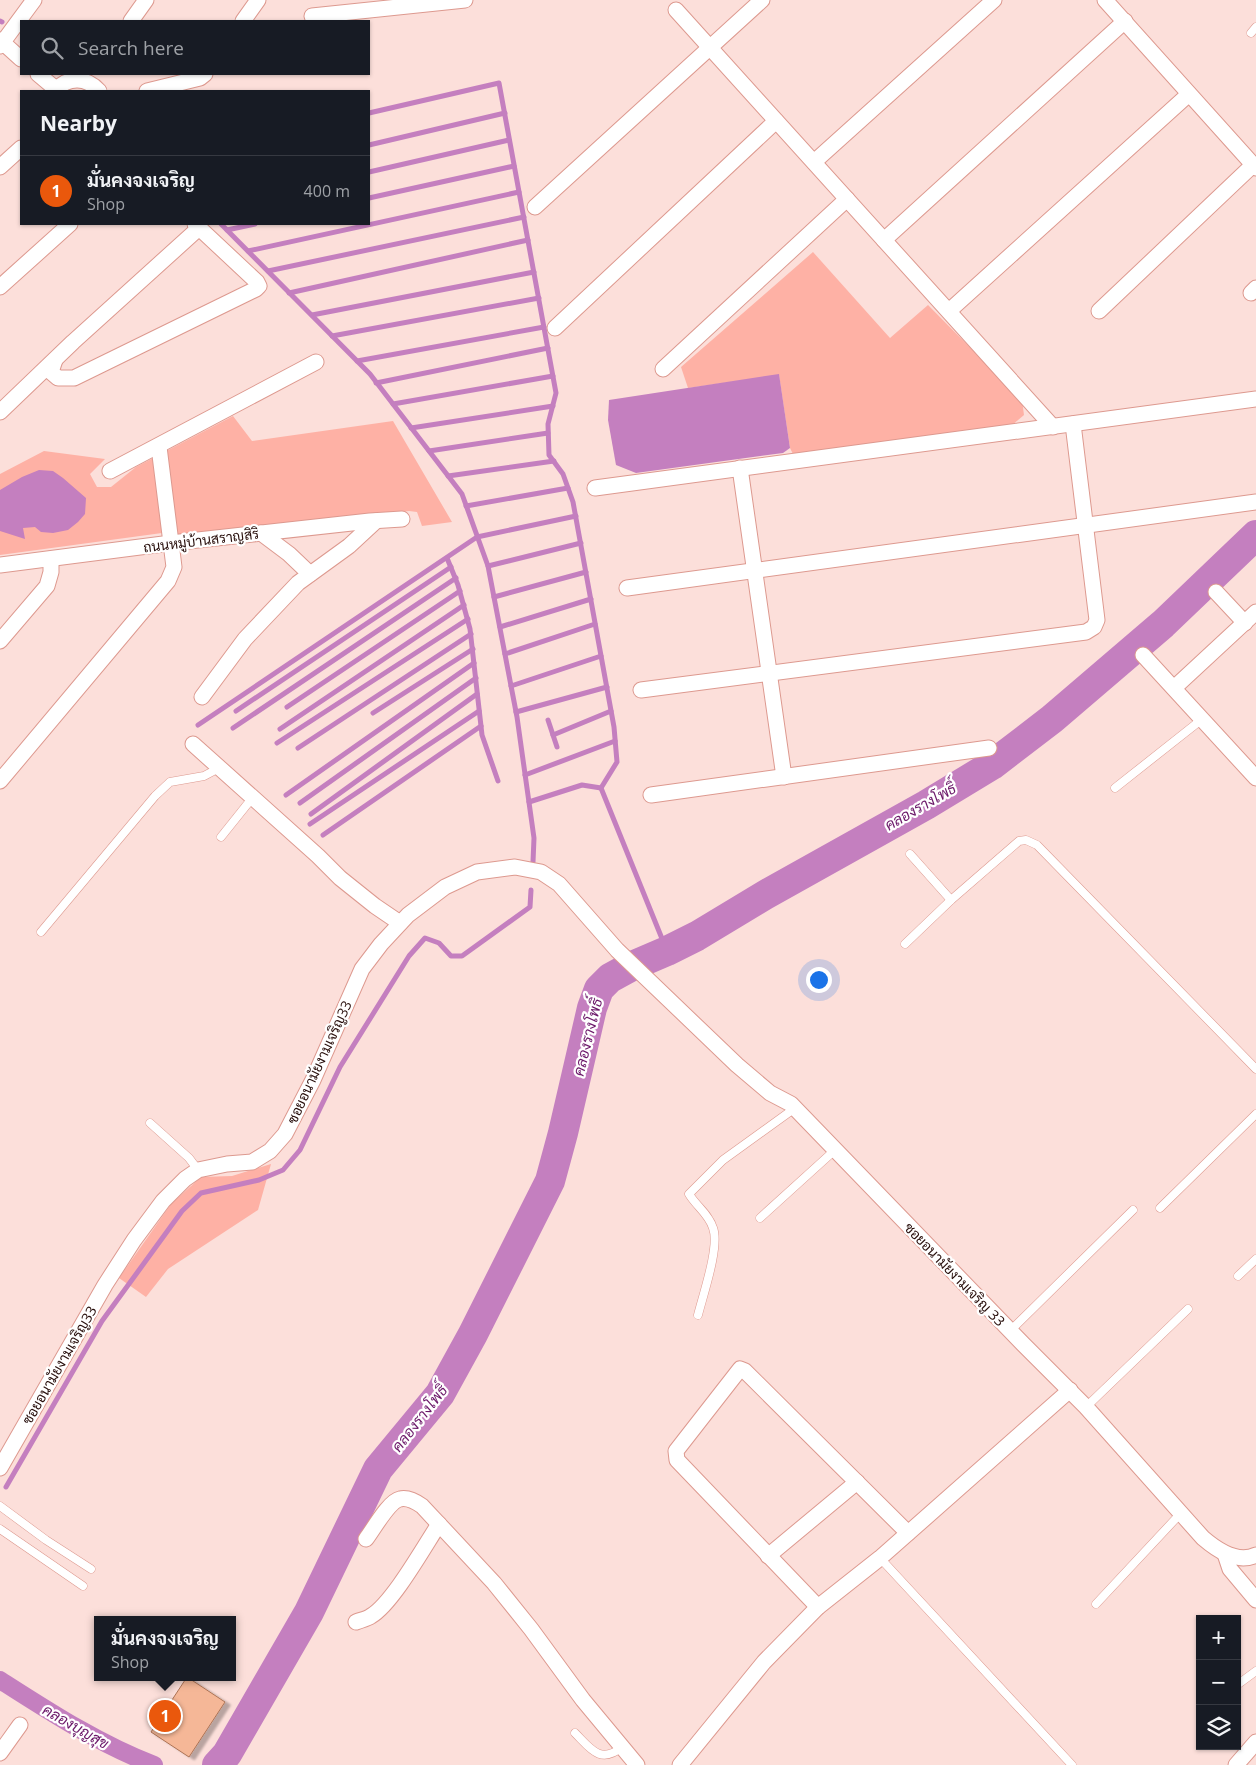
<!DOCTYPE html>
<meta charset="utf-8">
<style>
body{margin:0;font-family:"Open Sans",Sarabun,sans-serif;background:#20242c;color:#f1f3f6}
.controls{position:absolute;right:15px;bottom:15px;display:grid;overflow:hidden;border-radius:0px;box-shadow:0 1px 4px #0004}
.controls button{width:45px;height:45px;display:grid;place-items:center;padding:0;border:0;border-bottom:1px solid #363941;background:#171b24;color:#f1f3f6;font:25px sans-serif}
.you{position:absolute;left:818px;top:979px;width:18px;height:18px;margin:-12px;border:4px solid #fff;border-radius:50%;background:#1a73e8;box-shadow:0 0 0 8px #1a73e833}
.badge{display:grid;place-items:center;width:32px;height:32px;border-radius:50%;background:#ea580c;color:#fff;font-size:16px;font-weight:700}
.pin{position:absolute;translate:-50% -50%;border:2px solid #fff;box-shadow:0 1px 5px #0006}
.popup{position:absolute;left:94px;top:1616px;width:142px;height:65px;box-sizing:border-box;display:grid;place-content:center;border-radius:0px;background:#171b24;filter:drop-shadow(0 1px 4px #0005);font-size:16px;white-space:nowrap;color:#9ea1a6}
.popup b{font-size:19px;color:#f1f3f6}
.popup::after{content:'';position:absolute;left:50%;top:100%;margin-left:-10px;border:10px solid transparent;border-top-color:#171b24}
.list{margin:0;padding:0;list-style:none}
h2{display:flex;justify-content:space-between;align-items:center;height:65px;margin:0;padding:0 20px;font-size:21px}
h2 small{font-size:16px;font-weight:400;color:#9ea1a6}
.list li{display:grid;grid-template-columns:32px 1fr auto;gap:15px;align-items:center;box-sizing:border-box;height:70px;padding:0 20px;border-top:1px solid #363941}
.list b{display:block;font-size:19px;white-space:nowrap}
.list p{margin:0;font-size:16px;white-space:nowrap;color:#9ea1a6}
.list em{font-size:16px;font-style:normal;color:#9ea1a6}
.icon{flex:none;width:28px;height:28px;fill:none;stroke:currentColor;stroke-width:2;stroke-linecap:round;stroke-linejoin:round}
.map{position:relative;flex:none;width:1256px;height:1765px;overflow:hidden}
.search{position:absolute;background:#171b24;box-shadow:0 1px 4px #0004;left:20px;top:20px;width:350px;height:55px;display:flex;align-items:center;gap:12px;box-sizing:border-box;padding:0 18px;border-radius:0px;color:#9ea1a6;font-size:19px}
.panel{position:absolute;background:#171b24;box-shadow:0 1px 4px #0004;left:20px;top:90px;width:350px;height:135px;border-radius:0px}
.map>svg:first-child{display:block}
.green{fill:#feb1a5}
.water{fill:#c47fbf}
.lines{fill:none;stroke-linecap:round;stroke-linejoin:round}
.stream{stroke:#c47fbf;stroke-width:5}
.canal{stroke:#c47fbf;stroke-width:18}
.river{stroke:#c47fbf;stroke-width:30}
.building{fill:#f5b797;stroke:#ad7456;filter:url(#shadow)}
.service-casing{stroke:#dd998f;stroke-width:9}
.minor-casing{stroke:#dd998f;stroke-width:17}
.service{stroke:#fff;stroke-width:8}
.minor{stroke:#fff;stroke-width:15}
.labels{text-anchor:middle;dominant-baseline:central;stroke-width:4.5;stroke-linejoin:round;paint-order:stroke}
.street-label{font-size:14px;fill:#270e0b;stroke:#fff}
.water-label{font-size:15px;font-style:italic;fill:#6b1869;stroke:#fff}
</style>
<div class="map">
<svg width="1256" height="1765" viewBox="0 0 1256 1765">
<defs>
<filter id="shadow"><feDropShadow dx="5.5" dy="3" stdDeviation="1" flood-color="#0004"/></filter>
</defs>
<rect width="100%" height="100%" fill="#fcdfda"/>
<g class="green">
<polygon points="813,252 890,338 928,305 1022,400 1024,415 1011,426 793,454 790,448 779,375 688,388 681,367"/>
<polygon points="233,416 252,441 393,421 452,522 422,526 417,512 409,511 195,535 162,533 0,555 0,474 44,451 105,459 90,474 97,487 111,487 136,467"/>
<polygon points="1256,543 1256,554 1231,579 1202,593"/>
<polygon points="271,1164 258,1210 168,1269 146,1297 119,1278 171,1204 201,1177 232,1176"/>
</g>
<g class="water">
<polygon points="779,374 790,448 783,453 636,473 616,465 608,420 609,400"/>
<polygon points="39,470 53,471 63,478 86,498 85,514 78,522 68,530 53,533 41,532 35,527 23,528 25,539 0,531 0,490 22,477"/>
</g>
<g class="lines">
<g class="stream">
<polyline points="0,21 2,22"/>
<polyline points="369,113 499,83 556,393 548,424 549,455 563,474 573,502 614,727 617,762 601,788 667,951"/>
<polyline points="369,145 505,113"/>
<polyline points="369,172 509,140"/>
<polyline points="369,198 514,166"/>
<polyline points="221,224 370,374 462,494 488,566 517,717 534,838 533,862"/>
<polyline points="227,230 255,224"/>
<polyline points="248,251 519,192"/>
<polyline points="268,271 524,217"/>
<polyline points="289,293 528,240"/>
<polyline points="312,315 534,272"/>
<polyline points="332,336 539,298"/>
<polyline points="357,361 544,327"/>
<polyline points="376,383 548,348"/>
<polyline points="393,404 553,376"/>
<polyline points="411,428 553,406"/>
<polyline points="429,451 548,433"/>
<polyline points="448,476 554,461"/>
<polyline points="466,506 568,488"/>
<polyline points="447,558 458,585 470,629 482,735 498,781"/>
<polyline points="488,566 581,543"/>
<polyline points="494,597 586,572"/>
<polyline points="500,627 591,599"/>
<polyline points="505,654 595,624"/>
<polyline points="511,686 601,656"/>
<polyline points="287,707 460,591"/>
<polyline points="236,711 451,567"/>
<polyline points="516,712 607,687"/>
<polyline points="373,713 473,649"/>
<polyline points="548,720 557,747"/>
<polyline points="198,725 477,537 576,516"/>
<polyline points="233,728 456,578"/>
<polyline points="280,729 464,605"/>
<polyline points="553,735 611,711"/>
<polyline points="277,743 468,619"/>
<polyline points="298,748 471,634"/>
<polyline points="525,775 615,741"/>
<polyline points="286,795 474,663"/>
<polyline points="529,802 582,785 601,788"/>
<polyline points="300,803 476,678"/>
<polyline points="311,814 477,694"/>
<polyline points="310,824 479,711"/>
<polyline points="323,835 481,726"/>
<polyline points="6,1487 102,1321 182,1211 201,1193 259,1180 283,1170 300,1150 340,1067 409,956 425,938 439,943 451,956 462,956 530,907 531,890"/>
</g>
<path class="canal" d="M0 1680C50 1712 99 1744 154 1765"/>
<polyline class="river" points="217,1765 227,1754 309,1612 378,1469 440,1394 473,1334 550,1181 563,1133 592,1008 599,989 610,978 632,966 667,951 697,936 765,895 926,805 992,765 1052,719 1163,624 1256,535"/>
</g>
<polygon class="building" points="187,1677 225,1702 189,1757 151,1732"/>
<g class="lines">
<g class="service-casing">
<g id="service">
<polyline points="1251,33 1256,27"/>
<polyline points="1115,788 1201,720"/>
<polyline points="221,837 253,797"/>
<polyline points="910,854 951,900"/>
<polyline points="41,932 155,796 170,782 204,776 219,768"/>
<polyline points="905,944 951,900 1019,841 1026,840 1037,845 1256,1069"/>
<polyline points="150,1123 189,1158 198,1170"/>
<polyline points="1160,1208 1256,1114"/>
<polyline points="760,1218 835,1150"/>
<polyline points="1238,1276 1256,1259"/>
<path d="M698 1315C703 1295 720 1246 713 1228 709 1214 696 1206 689 1194L723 1160 795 1108"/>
<polyline points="1010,1331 1133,1210"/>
<polyline points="1086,1407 1188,1309"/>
<polyline points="0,1506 46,1540 91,1569"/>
<polyline points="0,1529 83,1586"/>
<polyline points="880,1558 1072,1765"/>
<polyline points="1096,1604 1181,1513"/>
<polyline points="1237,1685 1256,1671"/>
<path d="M575 1733C590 1748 600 1765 622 1747"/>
</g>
</g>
<g class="minor-casing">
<g id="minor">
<polyline points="1105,0 1256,168"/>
<polyline points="676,10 1053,427"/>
<polyline points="312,16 465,0"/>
<polyline points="131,21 146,0"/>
<polyline points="243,21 258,0"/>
<polyline points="0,40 21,59"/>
<polyline points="0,46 34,0"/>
<polyline points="38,74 57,90"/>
<path d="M55 91C68 76 87 77 99 91"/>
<polyline points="147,91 200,78 205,74"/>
<polyline points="814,162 994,0"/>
<polyline points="0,167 21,148"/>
<polyline points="535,207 762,0"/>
<polyline points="884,240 1125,21"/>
<polyline points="0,287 70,224"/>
<polyline points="1251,293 1256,288"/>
<polyline points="949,311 1189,94"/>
<polyline points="1099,311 1253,165"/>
<polyline points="555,328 776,121"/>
<polyline points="55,360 51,372 58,378 74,378 256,289 259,286 257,282 195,224"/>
<polyline points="663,369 847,199"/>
<polyline points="0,412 73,342 199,228"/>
<polyline points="740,468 784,777"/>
<polyline points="110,471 316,362"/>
<polyline points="595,488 1256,399"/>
<polyline points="261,533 289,554 310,574"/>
<polyline points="0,565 171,543 370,521 402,519"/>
<polyline points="627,588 1256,502"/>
<polyline points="1216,592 1245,623"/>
<polyline points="0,641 47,586 51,572 51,559"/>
<polyline points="1143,655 1256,778"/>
<polyline points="1174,688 1256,612"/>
<polyline points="641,690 1086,632 1094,627 1097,620 1073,424"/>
<polyline points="202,697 245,639 298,583 349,546 376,521"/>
<polyline points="193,744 318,856 340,878 375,906 400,923"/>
<polyline points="0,781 168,581 174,567 159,447"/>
<polyline points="651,795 989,748"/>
<path d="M0 1468 105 1285 134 1240 163 1201 185 1179 198 1170 227 1164 252 1162 270 1151 285 1134 313 1080 362 969 381 944 408 915 445 887 477 872 515 867 541 872 559 884 617 950 737 1065 770 1093 791 1104 1023 1344 1086 1407 1203 1538C1217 1550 1237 1564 1256 1555"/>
<path d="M366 1539C373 1530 389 1501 400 1499 408 1497 416 1502 422 1506L494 1583 531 1629 583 1700 637 1765"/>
<polyline points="1225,1554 1230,1569 1256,1600"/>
<polyline points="768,1556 857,1482"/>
<polyline points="818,1607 677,1460 676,1451 740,1369 745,1371 908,1533"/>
<path d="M356 1622C361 1620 367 1619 371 1616 392 1604 424 1547 439 1524"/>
<polyline points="0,1753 20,1725"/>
<polyline points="680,1765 764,1662 818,1607 880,1558 1070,1390"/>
<polyline points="1236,1765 1256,1742"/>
</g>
</g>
<use href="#service" class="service"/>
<use href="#minor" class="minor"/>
</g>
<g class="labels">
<g class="street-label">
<text transform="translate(201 540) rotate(-7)">ถนนหมู่บ้านสราญสิริ</text>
<text transform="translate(319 1062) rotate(-65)">ซอยอนามัยงามเจริญ33</text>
<text transform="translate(955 1274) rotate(46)">ซอยอนามัยงามเจริญ 33</text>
<text transform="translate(59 1365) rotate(-60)">ซอยอนามัยงามเจริญ33</text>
</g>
<g class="water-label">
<text transform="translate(920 806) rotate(-30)">คลองรางโพธิ์</text>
<text transform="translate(587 1037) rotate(-76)">คลองรางโพธิ์</text>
<text transform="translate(419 1418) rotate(-52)">คลองรางโพธิ์</text>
<text transform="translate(76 1726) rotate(30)">คลองบุญสุข</text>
</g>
</g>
</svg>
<div class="controls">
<button>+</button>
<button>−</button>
<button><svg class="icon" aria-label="layers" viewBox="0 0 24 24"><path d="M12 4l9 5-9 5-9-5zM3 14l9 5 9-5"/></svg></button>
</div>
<div class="you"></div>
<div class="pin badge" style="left:165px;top:1716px">1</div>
<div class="popup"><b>มั่นคงจงเจริญ</b>Shop</div>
<div class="search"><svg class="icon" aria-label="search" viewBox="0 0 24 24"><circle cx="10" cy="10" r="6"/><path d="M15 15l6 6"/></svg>Search here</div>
<section class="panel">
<h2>Nearby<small></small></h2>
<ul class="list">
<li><span class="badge">1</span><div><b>มั่นคงจงเจริญ</b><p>Shop</p></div><em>400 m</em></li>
</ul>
</section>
</div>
